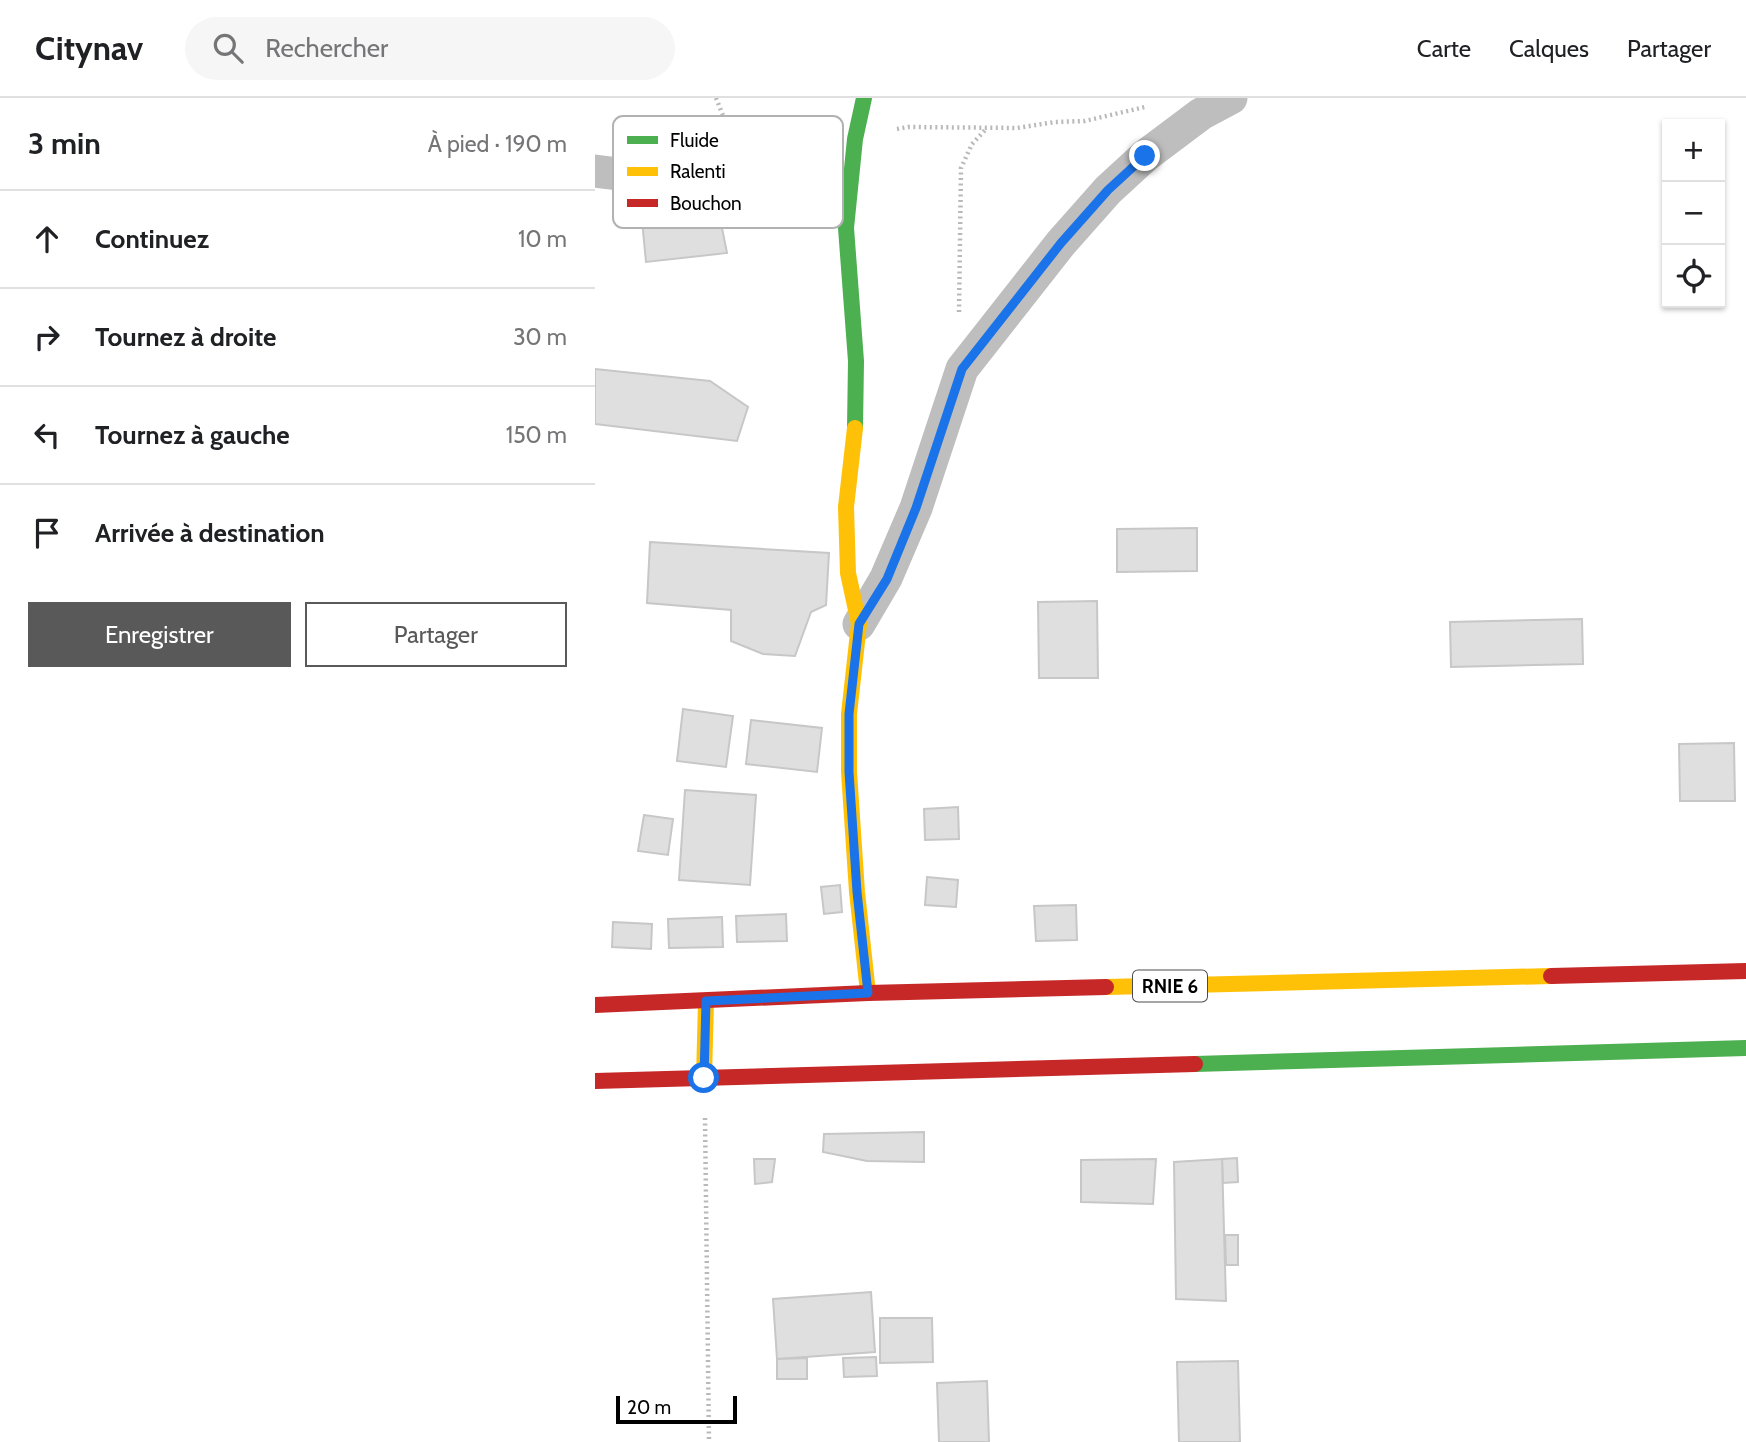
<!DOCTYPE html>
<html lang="fr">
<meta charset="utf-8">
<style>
body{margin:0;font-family:Cabin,sans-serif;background:#f6f6f6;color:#202124}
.controls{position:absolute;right:21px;top:21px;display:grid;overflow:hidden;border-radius:0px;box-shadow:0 2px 5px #0004}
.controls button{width:63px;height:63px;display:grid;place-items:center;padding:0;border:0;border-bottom:2px solid #e0e0e0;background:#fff;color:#202124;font:35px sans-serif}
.scale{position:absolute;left:21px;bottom:18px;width:121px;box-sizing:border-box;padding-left:7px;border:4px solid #000;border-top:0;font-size:19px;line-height:24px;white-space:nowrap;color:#000;-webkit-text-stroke:5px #fff;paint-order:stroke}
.stop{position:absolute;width:21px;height:21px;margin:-16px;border:5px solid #1a73e8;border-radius:50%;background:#fff}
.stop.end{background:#1a73e8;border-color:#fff;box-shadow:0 2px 7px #0008}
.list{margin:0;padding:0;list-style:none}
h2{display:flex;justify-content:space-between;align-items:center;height:91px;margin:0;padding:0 28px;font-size:30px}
h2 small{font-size:23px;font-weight:400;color:#757577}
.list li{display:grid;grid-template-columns:46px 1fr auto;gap:21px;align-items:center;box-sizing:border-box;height:98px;padding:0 28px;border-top:2px solid #e0e0e0}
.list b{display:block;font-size:26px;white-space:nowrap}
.list em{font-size:23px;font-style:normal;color:#757577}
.actions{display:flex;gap:14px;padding:21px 28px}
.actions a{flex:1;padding:16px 0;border:2px solid #595959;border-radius:0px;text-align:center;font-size:24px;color:#595959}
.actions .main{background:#595959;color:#fff}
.icon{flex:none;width:38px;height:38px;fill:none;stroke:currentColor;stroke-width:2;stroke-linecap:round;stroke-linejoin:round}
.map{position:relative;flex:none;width:1151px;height:1344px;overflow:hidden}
header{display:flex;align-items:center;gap:42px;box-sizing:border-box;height:98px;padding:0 35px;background:#fff;border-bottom:2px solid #e0e0e0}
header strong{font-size:33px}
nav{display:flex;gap:38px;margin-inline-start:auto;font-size:24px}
.search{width:490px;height:63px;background:#f6f6f6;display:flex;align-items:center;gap:18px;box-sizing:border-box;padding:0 24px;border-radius:38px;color:#757577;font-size:26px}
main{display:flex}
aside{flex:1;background:#fff}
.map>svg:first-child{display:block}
.building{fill:#dfdfdf;stroke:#c7c7c7;stroke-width:2}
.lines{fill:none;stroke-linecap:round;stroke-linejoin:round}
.path{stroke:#b9b9b9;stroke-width:4.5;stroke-dasharray:2 3.5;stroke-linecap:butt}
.street{stroke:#bebebe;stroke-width:33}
.fast{stroke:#4caf50;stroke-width:16}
.slow{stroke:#ffc107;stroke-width:16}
.jam{stroke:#c62828;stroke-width:16}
.route{stroke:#1a73e8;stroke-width:9}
.labels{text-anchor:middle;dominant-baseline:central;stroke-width:5;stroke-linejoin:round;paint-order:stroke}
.shield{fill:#fff;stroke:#4c4c4c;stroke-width:2}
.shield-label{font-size:19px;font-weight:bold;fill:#000}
.key{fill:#fff;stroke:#b2b2b2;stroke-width:2}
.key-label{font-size:19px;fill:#000}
</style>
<header>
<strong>Citynav</strong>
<div class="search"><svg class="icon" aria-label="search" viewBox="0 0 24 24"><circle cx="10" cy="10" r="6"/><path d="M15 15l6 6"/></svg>Rechercher</div>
<nav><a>Carte</a><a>Calques</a><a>Partager</a></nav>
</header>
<main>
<aside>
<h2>3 min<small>À pied · 190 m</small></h2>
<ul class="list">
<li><svg class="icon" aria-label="ahead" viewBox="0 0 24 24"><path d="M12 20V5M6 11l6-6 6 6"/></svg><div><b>Continuez</b></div><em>10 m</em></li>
<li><svg class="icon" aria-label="right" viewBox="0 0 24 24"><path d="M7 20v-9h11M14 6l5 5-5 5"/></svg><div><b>Tournez à droite</b></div><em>30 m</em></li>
<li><svg class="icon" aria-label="left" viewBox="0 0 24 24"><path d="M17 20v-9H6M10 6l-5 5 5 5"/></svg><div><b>Tournez à gauche</b></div><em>150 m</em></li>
<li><svg class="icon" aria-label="arrive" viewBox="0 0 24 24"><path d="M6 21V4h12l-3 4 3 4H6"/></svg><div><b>Arrivée à destination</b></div></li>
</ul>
<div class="actions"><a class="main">Enregistrer</a><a>Partager</a></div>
</aside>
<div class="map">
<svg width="1151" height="1344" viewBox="0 0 1151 1344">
<rect width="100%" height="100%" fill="#fff"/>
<g class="building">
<polygon points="86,109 123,110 132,155 51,164 46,112"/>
<polygon points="0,271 115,283 153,309 142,343 0,326"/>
<polygon points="602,430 602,473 522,474 522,431"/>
<polygon points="55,444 234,455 231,507 216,514 200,558 168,556 136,543 136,512 52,505"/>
<polygon points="502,503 503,580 444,580 443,504"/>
<polygon points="987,521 988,566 856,569 855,524"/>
<polygon points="88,611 138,618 131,669 82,663"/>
<polygon points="156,622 227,630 222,674 151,666"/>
<polygon points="1139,645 1140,703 1085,703 1084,646"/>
<polygon points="90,692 161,697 155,787 84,782"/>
<polygon points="363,709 364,741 330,742 329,711"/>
<polygon points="49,717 78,721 73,757 43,753"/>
<polygon points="332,779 363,782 361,809 330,807"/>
<polygon points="245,787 247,814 229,816 226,789"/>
<polygon points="481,807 482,842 441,843 439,808"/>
<polygon points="191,816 192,843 142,844 141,818"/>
<polygon points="127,819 128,849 74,850 73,821"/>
<polygon points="18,824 57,826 56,851 17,849"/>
<polygon points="329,1034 329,1064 272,1063 228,1054 229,1036"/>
<polygon points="642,1060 643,1084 628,1085 627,1061"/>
<polygon points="159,1061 180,1061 177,1084 160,1086"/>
<polygon points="561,1061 558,1106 486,1104 486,1062"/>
<polygon points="627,1061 631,1203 581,1201 579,1064"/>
<polygon points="630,1137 643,1137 643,1167 631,1167"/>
<polygon points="276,1194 280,1254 182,1261 178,1201"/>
<polygon points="285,1220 337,1220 338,1264 285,1265"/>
<polygon points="281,1259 282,1278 249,1279 248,1260"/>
<polygon points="212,1260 212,1281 182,1281 182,1261"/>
<polygon points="643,1263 645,1344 584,1344 582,1264"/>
<polygon points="392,1283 394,1344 344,1344 342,1285"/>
</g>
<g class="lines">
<g class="path">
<polyline points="121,0 139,45"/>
<polyline points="302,31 313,29 422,30 460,24 490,23 550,9"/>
<polyline points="364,214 366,70 377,46 392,30"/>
<polyline points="110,1020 114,1344"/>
</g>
<g class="street">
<polyline points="0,73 72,82 141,85 166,72"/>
<polyline points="264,526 291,480 321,410 367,271 466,145 513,92 550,58 606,16 636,0"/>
</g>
<g class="fast">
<polyline points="260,330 261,263 251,130 260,41 269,0"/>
<polyline points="600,966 1151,950"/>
</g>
<g class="slow">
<polyline points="260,330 251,409 253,475 264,526 254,616 254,674 262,794 273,895"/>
<polyline points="511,889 956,878"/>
<polyline points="109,980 111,903"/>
</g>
<g class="jam">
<polyline points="956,878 1151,873"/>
<polyline points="0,907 273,895 511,889"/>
<polyline points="0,983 600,966"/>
</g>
</g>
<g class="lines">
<polyline class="route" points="109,980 111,903 273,895 262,794 254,674 254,616 264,526 292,481 321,410 367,271 466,145 513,92 550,58"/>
</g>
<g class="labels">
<rect class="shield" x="538" y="872.5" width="74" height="31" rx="5"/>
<g class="shield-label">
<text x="575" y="888">RNIE 6</text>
</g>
</g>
<rect x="18" y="18" width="230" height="112" rx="10" class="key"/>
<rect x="32" y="38" width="31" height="8" fill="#4caf50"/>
<rect x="32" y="69" width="31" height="9" fill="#ffc107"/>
<rect x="32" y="101" width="31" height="8" fill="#c62828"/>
<g class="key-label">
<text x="75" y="49">Fluide</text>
<text x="75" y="80">Ralenti</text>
<text x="75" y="112">Bouchon</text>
</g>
</svg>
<div class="controls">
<button>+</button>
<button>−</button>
<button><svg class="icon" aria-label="locate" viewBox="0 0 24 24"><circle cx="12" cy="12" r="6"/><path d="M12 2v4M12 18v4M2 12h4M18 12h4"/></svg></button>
</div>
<div class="scale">20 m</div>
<div class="stop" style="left:109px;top:980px"></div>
<div class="stop end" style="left:550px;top:58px"></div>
</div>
</main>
